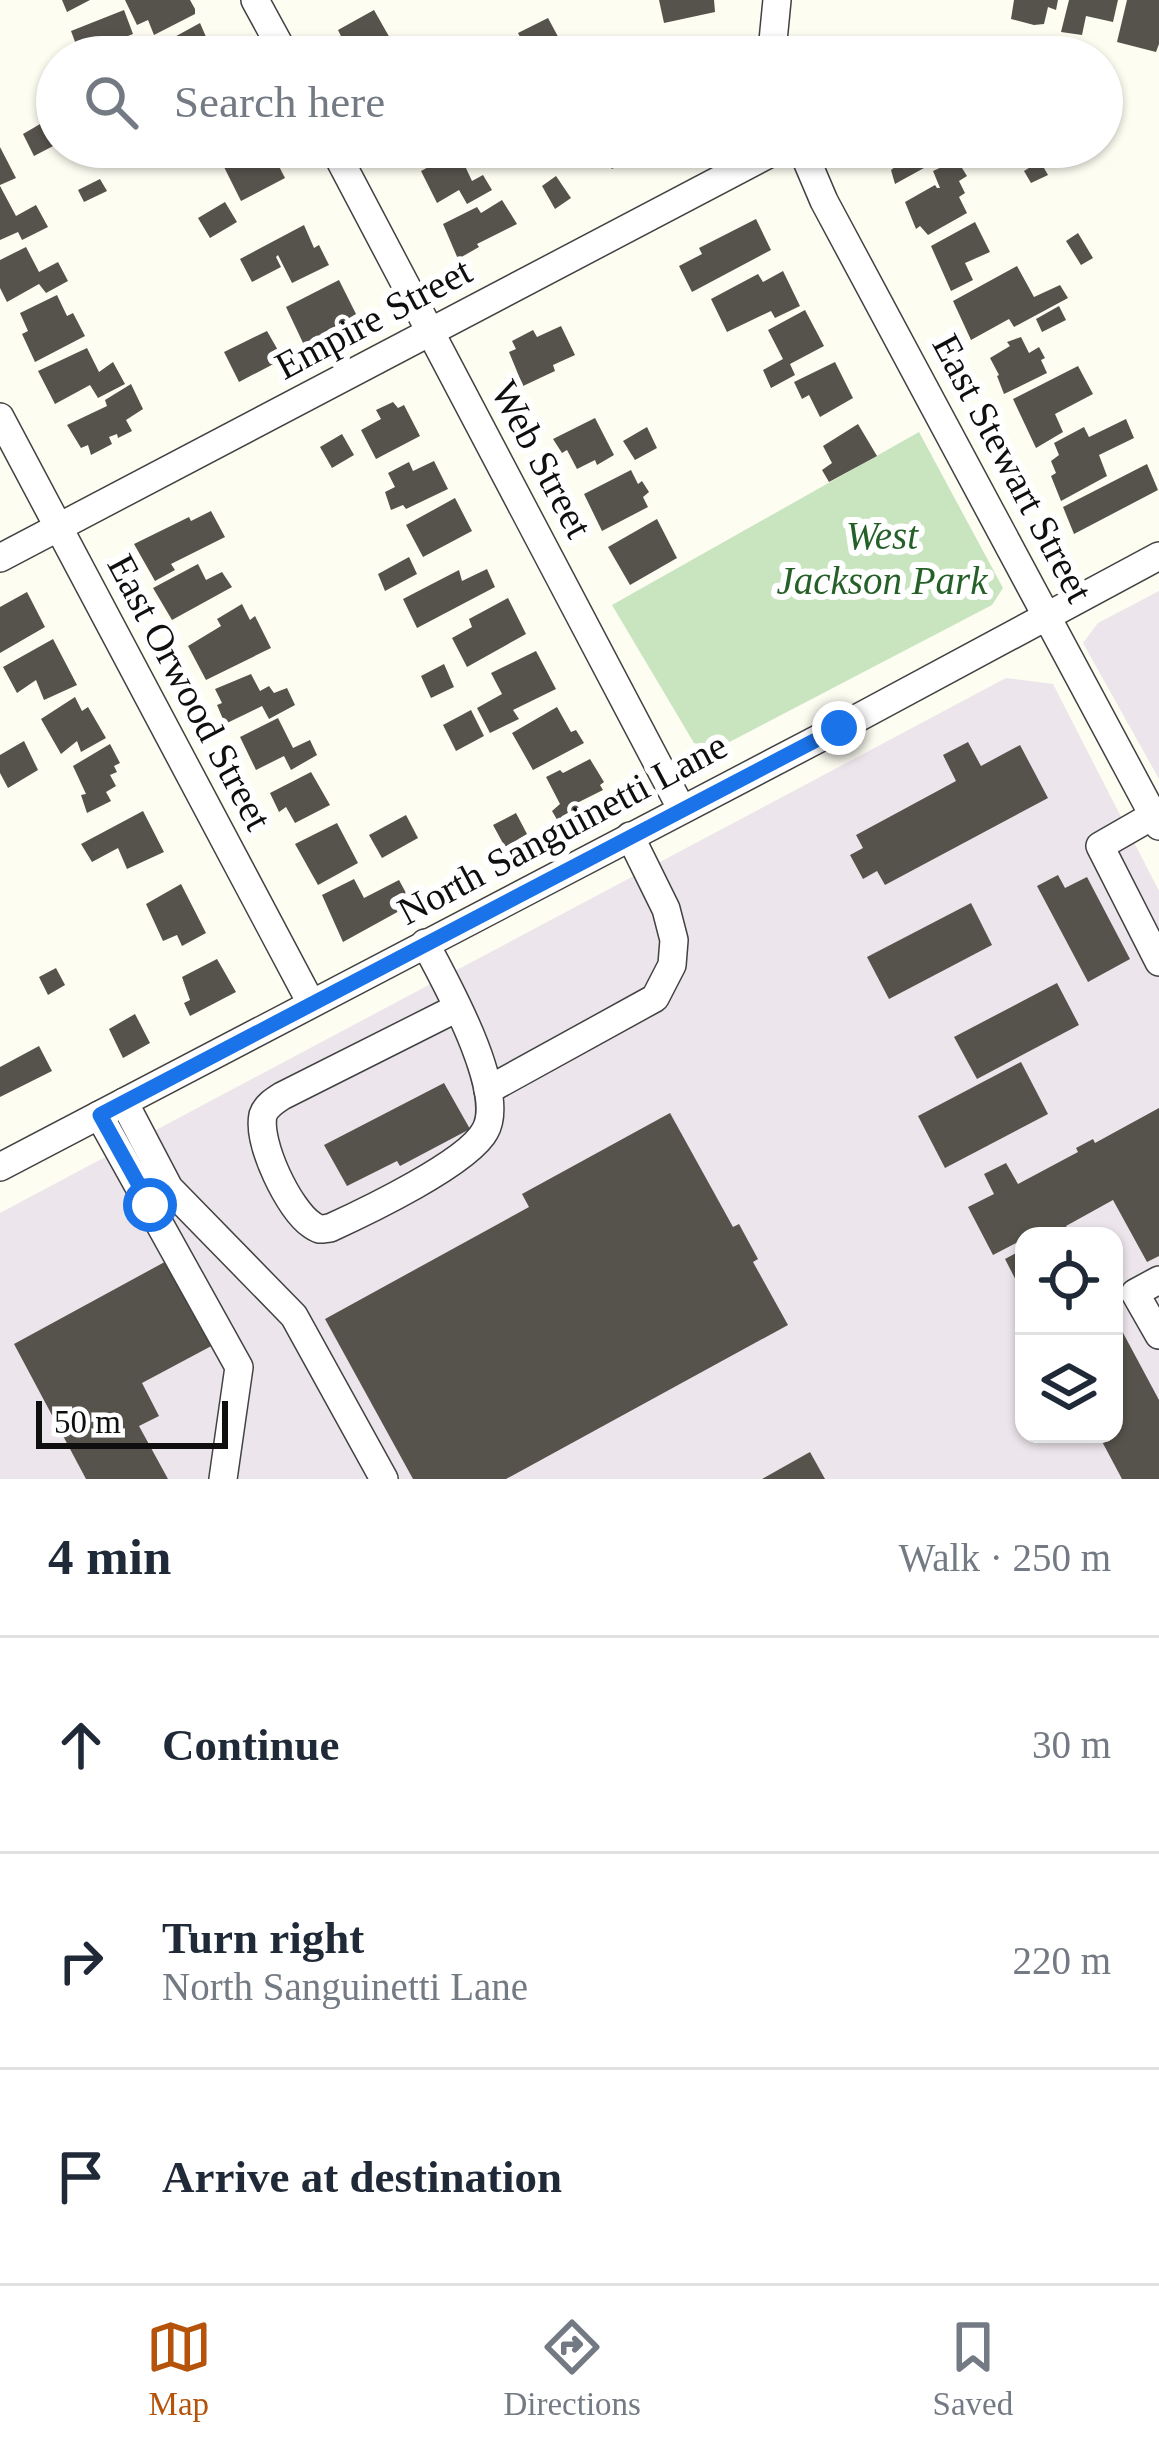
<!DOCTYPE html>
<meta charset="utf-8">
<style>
body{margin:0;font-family:Georgia,serif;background:#f2f2f3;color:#1f2937}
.controls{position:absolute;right:36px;bottom:36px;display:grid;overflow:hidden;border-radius:24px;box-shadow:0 3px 9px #0004}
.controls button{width:108px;height:108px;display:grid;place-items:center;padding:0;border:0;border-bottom:3px solid #e0e1e3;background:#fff;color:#1f2937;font:60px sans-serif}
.scale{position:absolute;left:36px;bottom:30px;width:192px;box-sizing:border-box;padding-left:12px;border:6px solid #0f0f0f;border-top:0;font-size:33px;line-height:42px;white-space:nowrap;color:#0f0f0f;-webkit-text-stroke:9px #fff;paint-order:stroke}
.stop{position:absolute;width:36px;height:36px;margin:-27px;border:9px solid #1a73e8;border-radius:50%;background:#fff}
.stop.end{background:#1a73e8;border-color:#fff;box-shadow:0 3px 12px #0008}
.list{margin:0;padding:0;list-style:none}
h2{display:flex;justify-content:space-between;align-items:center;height:156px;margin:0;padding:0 48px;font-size:51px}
h2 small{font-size:39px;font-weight:400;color:#747a83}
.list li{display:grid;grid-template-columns:78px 1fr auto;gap:36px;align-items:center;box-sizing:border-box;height:216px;padding:0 48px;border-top:3px solid #e0e1e3}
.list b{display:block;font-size:45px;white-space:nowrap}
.list p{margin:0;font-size:39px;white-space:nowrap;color:#747a83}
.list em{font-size:39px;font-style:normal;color:#747a83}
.icon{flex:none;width:66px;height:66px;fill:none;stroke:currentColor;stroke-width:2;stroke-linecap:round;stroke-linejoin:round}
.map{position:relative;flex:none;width:1159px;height:1479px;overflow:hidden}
.search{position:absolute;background:#fff;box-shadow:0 3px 9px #0004;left:36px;right:36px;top:36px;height:132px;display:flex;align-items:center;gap:30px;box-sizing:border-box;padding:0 42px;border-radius:66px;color:#747a83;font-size:45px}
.sheet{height:804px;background:#fff}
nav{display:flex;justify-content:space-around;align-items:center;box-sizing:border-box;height:168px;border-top:3px solid #e0e1e3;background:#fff;font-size:33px;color:#747a83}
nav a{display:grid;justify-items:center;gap:6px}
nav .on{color:#b45309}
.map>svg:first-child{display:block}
.industrial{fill:#ece5eb;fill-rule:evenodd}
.green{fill:#c9e5bf}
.building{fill:#56534c}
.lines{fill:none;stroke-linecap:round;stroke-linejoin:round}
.minor-casing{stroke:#424242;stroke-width:30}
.minor{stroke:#fff;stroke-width:27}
.route{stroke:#1a73e8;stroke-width:15}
.labels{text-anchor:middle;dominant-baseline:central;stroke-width:12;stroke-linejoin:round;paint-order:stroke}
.street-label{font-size:39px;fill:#0f0f0f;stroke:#fff}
.park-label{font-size:39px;font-style:italic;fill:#266029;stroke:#fff}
</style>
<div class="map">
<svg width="1159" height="1479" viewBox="0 0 1159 1479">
<rect width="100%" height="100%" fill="#fdfdf2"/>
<g class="industrial">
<polygon points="1159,591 1159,779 1083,643 1098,623"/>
<path d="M1006 678 1053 684 1159 891V1479H0V1213ZM1024 1236H1114V1434H1024Z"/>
</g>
<polygon class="green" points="919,432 1003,588 992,605 718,748 694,743 612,605"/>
<g class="building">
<polygon points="62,0 90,0 67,12"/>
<polygon points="125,0 190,0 195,9 195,14 154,35 148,20 137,25"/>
<polygon points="659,0 714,0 715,12 664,23"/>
<polygon points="1014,0 1058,0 1056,10 1048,7 1044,24 1034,25 1011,19"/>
<polygon points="1069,0 1118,0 1113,22 1086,16 1082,35 1061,32"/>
<polygon points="1127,0 1159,0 1159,44 1156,52 1117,42"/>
<polygon points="124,10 133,34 80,55 71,31"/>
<polygon points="374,10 391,40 372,49 374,51 363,57 351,57 338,30"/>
<polygon points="548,18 569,57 530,57 518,33"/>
<polygon points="200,23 210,46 215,43 222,57 178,57 169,40"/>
<polygon points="897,41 901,57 843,57 842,56"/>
<polygon points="154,42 159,57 115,57 115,56"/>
<polygon points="691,45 719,57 672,57 675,51 680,54 683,46 689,49"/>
<polygon points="47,120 57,144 34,156 23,134"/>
<polygon points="0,147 16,178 0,185"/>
<polygon points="256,147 269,147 285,178 241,201 223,165"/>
<polygon points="409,147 427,147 431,154 409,167 403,155 410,150"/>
<polygon points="581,147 639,147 641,151 612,169 603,156 590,164"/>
<polygon points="883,147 925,147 933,163 895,184 891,170 895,167"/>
<polygon points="458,151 472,181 483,175 492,190 467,204 459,190 437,203 421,171"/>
<polygon points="957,160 967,176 959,181 965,193 959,197 967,213 928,235 920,226 916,229 905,202 935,185 937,188 940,188 933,171"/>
<polygon points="1040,161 1048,175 1031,183 1024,171"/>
<polygon points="556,176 571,198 555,209 542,186"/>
<polygon points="100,179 107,191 84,202 78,190"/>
<polygon points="0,186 16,216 36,205 48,227 22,240 18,232 0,240"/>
<polygon points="502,200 517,224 477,244 479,247 458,259 443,224 477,207 481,213"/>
<polygon points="225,202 237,222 210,238 198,218"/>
<polygon points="756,219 771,250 692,292 679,266 702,254 699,248"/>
<polygon points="975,222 990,252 965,263 973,280 951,291 931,246"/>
<polygon points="304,225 314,248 319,245 329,265 292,283 278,255 276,257 281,267 252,282 240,259"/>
<polygon points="1078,233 1093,258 1081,265 1066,241"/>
<polygon points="26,247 39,272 58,262 68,281 46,293 39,284 7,302 0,288 0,260"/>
<polygon points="1017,266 1034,297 1060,285 1068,298 1014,327 1009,319 971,340 953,301"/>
<polygon points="783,271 800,306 775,318 771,311 727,332 711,299 758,274 763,282"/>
<polygon points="339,280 356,314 304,345 286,307"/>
<polygon points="57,295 67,316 73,313 85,336 35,362 22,334 28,331 20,313"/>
<polygon points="1059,306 1066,320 1042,332 1036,319"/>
<polygon points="805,310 824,346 790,364 795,375 771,388 763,370 783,359 768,330"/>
<polygon points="561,326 575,355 553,365 555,371 523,386 509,352 516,349 512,341 533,330 537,337"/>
<polygon points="267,331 283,359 239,382 224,352"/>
<polygon points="1021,337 1029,353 1039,347 1045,358 1041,360 1047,373 1004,394 997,376 999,375 990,358 1010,346 1007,342"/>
<polygon points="87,348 99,372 113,362 125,384 98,398 90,385 55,404 38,371"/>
<polygon points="835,362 853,398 820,417 809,395 802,399 794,382"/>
<polygon points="1078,366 1093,394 1055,414 1063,432 1036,448 1013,399"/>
<polygon points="131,384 143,409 126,420 132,431 118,438 117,434 109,437 112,444 91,455 88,445 81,448 67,425 107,406 105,400"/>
<polygon points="393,402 398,408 404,405 420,436 376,459 361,430 381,419 376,410"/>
<polygon points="595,418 614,455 597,465 595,460 577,469 567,450 562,453 553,439"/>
<polygon points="1126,419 1134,438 1099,455 1107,476 1061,501 1051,476 1056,473 1051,461 1059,455 1054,443 1084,427 1089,437"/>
<polygon points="858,424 877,456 829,482 822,470 832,463 823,446"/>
<polygon points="647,427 657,448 635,460 623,441"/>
<polygon points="342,434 354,455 332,468 320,447"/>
<polygon points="434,461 448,489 406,509 403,505 391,510 385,492 395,487 388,473 409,462 413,471"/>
<polygon points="1147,464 1158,490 1074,534 1063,507"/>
<polygon points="631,470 638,484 642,481 649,492 643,497 648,507 602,531 584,494"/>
<polygon points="455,498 472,531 423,557 406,525"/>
<polygon points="211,511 225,537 171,564 175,570 155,581 134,544 189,517 191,521"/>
<polygon points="657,519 677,558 630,585 608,547"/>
<polygon points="409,557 417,574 385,591 378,574"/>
<polygon points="198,564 206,580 222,572 232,587 172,620 153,588"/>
<polygon points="487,569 495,587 417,628 403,599 459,570 462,581"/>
<polygon points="27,592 45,627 0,653 0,607"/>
<polygon points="508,598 526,634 467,667 452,638 472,627 469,619"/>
<polygon points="242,604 250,620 255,616 271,648 206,680 188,646 221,626 217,619"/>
<polygon points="53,639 77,685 44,700 36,680 17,693 3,667"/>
<polygon points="536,651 556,689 513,710 519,719 490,733 477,708 502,694 491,673"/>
<polygon points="444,664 454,687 431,698 421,676"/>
<polygon points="251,674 260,691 269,686 274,693 287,688 295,705 269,719 262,706 225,724 217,705 222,703 215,689"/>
<polygon points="75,697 82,711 88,707 106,738 81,752 77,741 61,754 41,719"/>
<polygon points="557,707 571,732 576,730 584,743 533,770 512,733"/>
<polygon points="471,710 484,736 456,751 443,725"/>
<polygon points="278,718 293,748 310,740 317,755 291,770 284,756 256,770 240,737"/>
<polygon points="24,741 38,770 8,788 0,773 0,755"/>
<polygon points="968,742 981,766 1020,745 1048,798 885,885 877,871 863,879 850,855 863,848 856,835 956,781 943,755"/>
<polygon points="110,744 120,763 114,766 117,772 110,775 116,786 106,792 111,801 87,813 81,795 86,794 73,766"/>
<polygon points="590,759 604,782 600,785 603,790 577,803 582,809 559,823 552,811 560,804 546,777 560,770 563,773"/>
<polygon points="311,772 330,805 295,823 286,807 279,812 270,793"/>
<polygon points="143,811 164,852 127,869 118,848 92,862 81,844"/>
<polygon points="516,813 527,834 505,847 493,825"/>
<polygon points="406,815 418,838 382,858 369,835"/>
<polygon points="337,823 358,863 318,885 295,844"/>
<polygon points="1058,875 1065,888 1087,877 1130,959 1088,982 1037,886"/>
<polygon points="354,879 364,898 399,880 412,904 343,942 322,895"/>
<polygon points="181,884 206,933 182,946 177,935 163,941 146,904"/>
<polygon points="971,903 992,945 889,999 867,957"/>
<polygon points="217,959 236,992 190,1016 184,1003 190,1000 182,977"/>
<polygon points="56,968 65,985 48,995 39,977"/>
<polygon points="1057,983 1079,1025 977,1079 954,1037"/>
<polygon points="135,1014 150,1043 123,1058 109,1029"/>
<polygon points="39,1046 52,1071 0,1097 0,1067"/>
<polygon points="1021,1062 1048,1114 945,1168 918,1116"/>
<polygon points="444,1083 470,1129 400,1166 397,1161 347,1186 324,1145"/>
<polygon points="1159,1108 1159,1256 1147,1262 1113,1200 1066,1226 1071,1236 1024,1236 1024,1296 1005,1259 1022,1250 1018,1242 993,1255 968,1207 994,1194 984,1174 1006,1163 1018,1184 1078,1152 1076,1148 1093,1139 1095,1143"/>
<polygon points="670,1113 733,1227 739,1224 758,1259 753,1262 788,1325 506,1479 413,1479 325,1319 529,1207 522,1194"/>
<polygon points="172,1258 217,1343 142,1383 159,1416 139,1426 168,1479 86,1479 14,1344"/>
<polygon points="1114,1316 1159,1400 1159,1479 1122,1479 1098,1434 1114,1434"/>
<polygon points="810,1452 825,1479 762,1479"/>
</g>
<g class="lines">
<g class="minor-casing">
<g id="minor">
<polyline points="255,0 286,57"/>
<polyline points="775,57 773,41 777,0"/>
<polyline points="333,147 681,808"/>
<polyline points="801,147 824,201 1159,826"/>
<polyline points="0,417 311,1003"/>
<polyline points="0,558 782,147"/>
<polyline points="1154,815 1100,846 1159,962"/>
<path d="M425 943C445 981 508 1092 485 1131 468 1163 365 1212 330 1228 320 1229 321 1231 312 1225 289 1210 257 1143 263 1115 266 1106 274 1101 282 1096L457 1008"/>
<polyline points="488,1090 655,998 672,965 674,940 666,909 630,836"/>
<polyline points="124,1102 169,1188 294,1316 384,1479"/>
<polyline points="99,1115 239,1367 223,1479"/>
<polyline points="0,1167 839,728 1159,556"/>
<polyline points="1159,1280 1135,1293 1159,1335"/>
</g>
</g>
<use href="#minor" class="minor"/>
</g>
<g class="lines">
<polyline class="route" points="150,1205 100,1115 839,728"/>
</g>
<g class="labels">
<g class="street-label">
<text transform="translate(373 318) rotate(-28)">Empire Street</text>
<text transform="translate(542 459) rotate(62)">Web Street</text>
<text transform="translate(1013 468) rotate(62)">East Stewart Street</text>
<text transform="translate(190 692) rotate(62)">East Orwood Street</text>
<text transform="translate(562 828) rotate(-28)">North Sanguinetti Lane</text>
</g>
<g class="park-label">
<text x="882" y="535">West<tspan x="882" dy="45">Jackson Park</tspan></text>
</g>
</g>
</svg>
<div class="controls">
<button><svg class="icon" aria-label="locate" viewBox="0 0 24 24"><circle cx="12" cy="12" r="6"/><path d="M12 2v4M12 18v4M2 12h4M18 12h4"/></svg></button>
<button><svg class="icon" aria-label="layers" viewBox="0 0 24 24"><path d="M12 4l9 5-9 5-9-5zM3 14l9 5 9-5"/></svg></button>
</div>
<div class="scale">50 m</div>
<div class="stop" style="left:150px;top:1205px"></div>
<div class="stop end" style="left:839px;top:728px"></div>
<div class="search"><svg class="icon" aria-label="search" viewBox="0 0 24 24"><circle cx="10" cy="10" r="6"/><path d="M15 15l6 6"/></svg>Search here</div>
</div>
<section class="sheet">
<h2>4 min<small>Walk · 250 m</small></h2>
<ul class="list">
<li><svg class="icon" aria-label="ahead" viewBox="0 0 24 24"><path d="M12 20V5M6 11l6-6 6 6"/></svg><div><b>Continue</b></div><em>30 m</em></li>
<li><svg class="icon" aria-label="right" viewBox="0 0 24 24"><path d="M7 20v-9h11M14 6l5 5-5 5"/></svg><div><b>Turn right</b><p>North Sanguinetti Lane</p></div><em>220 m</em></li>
<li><svg class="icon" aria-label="arrive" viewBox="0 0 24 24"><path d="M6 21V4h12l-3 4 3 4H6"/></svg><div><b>Arrive at destination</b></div></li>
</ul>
</section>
<nav>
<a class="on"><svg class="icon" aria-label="map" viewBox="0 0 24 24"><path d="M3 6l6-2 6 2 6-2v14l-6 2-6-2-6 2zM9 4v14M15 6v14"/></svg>Map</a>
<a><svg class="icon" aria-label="directions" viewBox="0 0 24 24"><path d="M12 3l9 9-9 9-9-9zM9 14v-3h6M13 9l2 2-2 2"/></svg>Directions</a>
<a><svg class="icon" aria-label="saved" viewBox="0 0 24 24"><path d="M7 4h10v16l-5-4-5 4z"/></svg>Saved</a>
</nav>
